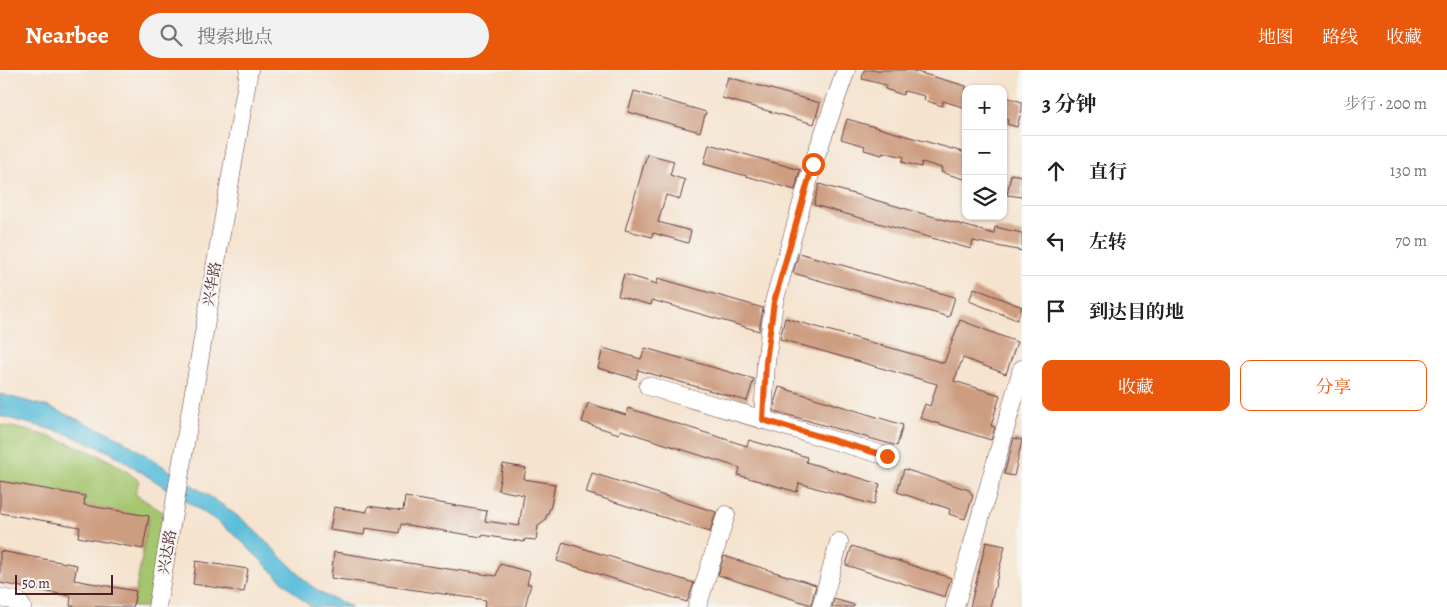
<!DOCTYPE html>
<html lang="zh">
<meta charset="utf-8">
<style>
body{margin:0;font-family:Alegreya,"Noto Serif SC",serif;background:#f2f2f2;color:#202124}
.controls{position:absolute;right:15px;top:15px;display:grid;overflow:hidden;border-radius:10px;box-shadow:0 1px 4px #0004}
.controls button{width:45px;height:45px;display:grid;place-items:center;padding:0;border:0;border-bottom:1px solid #e0e0e0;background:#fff;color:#202124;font:25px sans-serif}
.scale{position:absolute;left:15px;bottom:12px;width:98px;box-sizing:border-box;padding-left:5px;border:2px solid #4a1f2b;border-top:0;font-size:14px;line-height:18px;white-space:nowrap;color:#4a1f2b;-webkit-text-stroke:4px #f6f6f2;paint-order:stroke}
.stop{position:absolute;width:15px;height:15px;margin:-11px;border:4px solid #ea580c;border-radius:50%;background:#fff}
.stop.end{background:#ea580c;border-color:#fff;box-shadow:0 1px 5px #0008}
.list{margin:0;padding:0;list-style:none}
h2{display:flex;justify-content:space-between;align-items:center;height:65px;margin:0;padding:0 20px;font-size:21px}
h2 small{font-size:16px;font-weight:400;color:#757577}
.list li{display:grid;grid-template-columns:32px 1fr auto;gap:15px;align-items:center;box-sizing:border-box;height:70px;padding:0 20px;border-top:1px solid #e0e0e0}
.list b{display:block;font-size:19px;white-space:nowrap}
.list em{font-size:16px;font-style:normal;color:#757577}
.actions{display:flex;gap:10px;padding:15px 20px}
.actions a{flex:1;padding:11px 0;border:1px solid #ea580c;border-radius:10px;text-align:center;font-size:18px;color:#ea580c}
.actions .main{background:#ea580c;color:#fff}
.icon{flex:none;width:28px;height:28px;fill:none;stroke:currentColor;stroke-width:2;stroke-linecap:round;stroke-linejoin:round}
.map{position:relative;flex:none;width:1022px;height:537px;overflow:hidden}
header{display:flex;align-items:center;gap:30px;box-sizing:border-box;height:70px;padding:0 25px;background:#ea580c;color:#fff}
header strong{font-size:24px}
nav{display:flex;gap:28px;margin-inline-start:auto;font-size:18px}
.search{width:350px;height:45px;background:#f2f2f2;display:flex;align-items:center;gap:12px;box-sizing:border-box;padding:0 18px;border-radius:28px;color:#757577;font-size:19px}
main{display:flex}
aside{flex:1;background:#fff}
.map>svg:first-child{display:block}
.green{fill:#a5c66e;stroke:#78724c}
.water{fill:#5cbeda;stroke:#536e82}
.building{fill:#cd9d80}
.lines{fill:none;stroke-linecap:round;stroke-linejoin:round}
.minor-casing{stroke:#643c43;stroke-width:19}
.minor{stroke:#fff;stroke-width:18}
.route{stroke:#ea580c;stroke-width:6}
.labels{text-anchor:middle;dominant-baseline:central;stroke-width:4;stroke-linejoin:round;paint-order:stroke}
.street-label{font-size:15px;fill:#4a1f2b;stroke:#f6f6f2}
</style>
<header>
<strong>Nearbee</strong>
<div class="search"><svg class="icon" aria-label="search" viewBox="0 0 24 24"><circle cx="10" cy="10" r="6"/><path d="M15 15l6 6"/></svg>搜索地点</div>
<nav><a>地图</a><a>路线</a><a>收藏</a></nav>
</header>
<main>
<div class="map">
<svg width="1022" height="537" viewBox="0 0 1022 537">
<rect width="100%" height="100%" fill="#f6f6f2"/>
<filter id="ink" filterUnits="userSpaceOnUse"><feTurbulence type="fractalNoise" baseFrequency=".02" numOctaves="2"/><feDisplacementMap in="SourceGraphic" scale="10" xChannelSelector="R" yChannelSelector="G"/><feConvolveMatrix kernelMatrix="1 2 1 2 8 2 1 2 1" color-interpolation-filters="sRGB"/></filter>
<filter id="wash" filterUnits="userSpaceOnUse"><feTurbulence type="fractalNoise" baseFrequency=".0096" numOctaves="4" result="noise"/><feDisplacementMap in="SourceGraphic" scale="20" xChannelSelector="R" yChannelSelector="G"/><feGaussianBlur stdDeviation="1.12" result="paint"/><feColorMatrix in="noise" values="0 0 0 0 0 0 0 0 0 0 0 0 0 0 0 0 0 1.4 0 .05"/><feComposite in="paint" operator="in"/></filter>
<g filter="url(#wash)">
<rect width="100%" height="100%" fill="#f5e3ce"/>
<path class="green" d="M0 355C37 361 76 374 110 391 121 396 130 404 139 411L135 424 167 445 150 537H133L149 447 84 435 85 426 0 411Z"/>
<polygon class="water" points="0,324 49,337 118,367 224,436 248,454 310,515 324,525 352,537 312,537 300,528 237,467 214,449 110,382 65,363 0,346"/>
<g id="blocks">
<g class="building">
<polygon points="864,0 910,0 966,16 966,38 943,31 942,36 924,30 925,26 904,21 903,25 885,19 886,15 862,9"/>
<polygon points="728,7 820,33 814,54 722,28"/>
<polygon points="634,21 706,42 700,62 628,42"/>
<polygon points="1003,26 1022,32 1022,39 1017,57 1007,54 1008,50 1003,49"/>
<polygon points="847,49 966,83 966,103 964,109 941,102 942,98 922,92 921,97 902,92 904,87 883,82 882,85 864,80 865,76 841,69"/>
<polygon points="709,74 800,100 795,120 704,94"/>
<polygon points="647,84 674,91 670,105 685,110 680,129 666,125 658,152 691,161 688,173 653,163 652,167 625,160"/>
<polygon points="1011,104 1022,106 1022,127 1007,125"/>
<polygon points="819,114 994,164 995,157 1022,163 1022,181 973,171 971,179 814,135"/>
<polygon points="799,183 955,227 949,247 793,203"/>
<polygon points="624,204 657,214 658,208 763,238 759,261 652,230 651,235 618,226"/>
<polygon points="974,218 1022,237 1017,250 969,231"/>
<polygon points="785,248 944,293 960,250 1017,272 1006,304 963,288 954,311 1000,325 991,356 995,357 991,370 920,348 925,334 930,336 937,314 780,269"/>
<polygon points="603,278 641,289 645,278 754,309 747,331 638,300 636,309 598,298"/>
<polygon points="779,317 903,355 897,376 774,341 775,330"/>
<polygon points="588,333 626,345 628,338 747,376 749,370 807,387 806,392 880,414 874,435 799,413 797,422 738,405 740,398 621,360 619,364 582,352"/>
<polygon points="1014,368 1022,370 1014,406 1004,404"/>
<polygon points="503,394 526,398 524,409 555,414 551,436 544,452 538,456 536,470 525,469 524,472 483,465 482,467 401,454 399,463 365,458 364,465 330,460 334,437 367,442 368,436 403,441 405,427 487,441 485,451 519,456 524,425 498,420"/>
<polygon points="904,399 969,420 973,426 965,449 949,444 950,439 897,422"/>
<polygon points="592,403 716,442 710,462 586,423"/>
<polygon points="0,411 85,426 84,435 149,446 143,479 78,467 80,457 0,443"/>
<polygon points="563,472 694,513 687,532 557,491"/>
<polygon points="986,472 1005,476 990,537 970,537"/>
<polygon points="852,476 951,508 945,527 846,495"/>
<polygon points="0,481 77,495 74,510 136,521 133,537 78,537 70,536 71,526 0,513"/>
<polygon points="334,482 496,506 500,494 530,502 527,514 531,514 525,537 484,537 486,530 331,508"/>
<polygon points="724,486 816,515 811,535 718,505"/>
<polygon points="196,491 248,499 244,522 193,514"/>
<polygon points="834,529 854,535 854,537 832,537"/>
</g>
</g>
</g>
<g filter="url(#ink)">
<use href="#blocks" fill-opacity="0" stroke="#643c43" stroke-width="1"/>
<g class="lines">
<g class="minor-casing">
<g id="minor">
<polyline points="648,316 887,386"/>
<polyline points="763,350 766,292 774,232 813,94 846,0"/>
<polyline points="0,528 18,531 22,537"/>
<polyline points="157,537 249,0"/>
<polyline points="697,537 726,445"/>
<polyline points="821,537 839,472"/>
<polyline points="955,537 1022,299"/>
</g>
</g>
<use href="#minor" class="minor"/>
</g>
</g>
<g class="lines" filter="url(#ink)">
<polyline class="route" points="813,94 774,232 766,292 763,350 887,386"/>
</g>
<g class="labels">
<g class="street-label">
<text transform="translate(212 214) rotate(-80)">兴华路</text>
<text transform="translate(167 482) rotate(-80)">兴达路</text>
</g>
</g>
</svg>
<div class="controls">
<button>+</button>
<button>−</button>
<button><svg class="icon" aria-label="layers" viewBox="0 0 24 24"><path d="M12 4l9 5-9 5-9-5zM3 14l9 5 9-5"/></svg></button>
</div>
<div class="scale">50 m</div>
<div class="stop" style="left:813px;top:94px"></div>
<div class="stop end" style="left:887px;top:386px"></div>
</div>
<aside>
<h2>3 分钟<small>步行 · 200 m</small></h2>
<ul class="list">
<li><svg class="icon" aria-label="ahead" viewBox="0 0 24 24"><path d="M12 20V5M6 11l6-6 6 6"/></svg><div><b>直行</b></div><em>130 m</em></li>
<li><svg class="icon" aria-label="left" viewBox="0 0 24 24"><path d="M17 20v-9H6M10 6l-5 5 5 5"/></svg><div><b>左转</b></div><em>70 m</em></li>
<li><svg class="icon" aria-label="arrive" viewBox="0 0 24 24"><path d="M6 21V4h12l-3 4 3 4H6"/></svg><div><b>到达目的地</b></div></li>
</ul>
<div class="actions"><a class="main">收藏</a><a>分享</a></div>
</aside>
</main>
